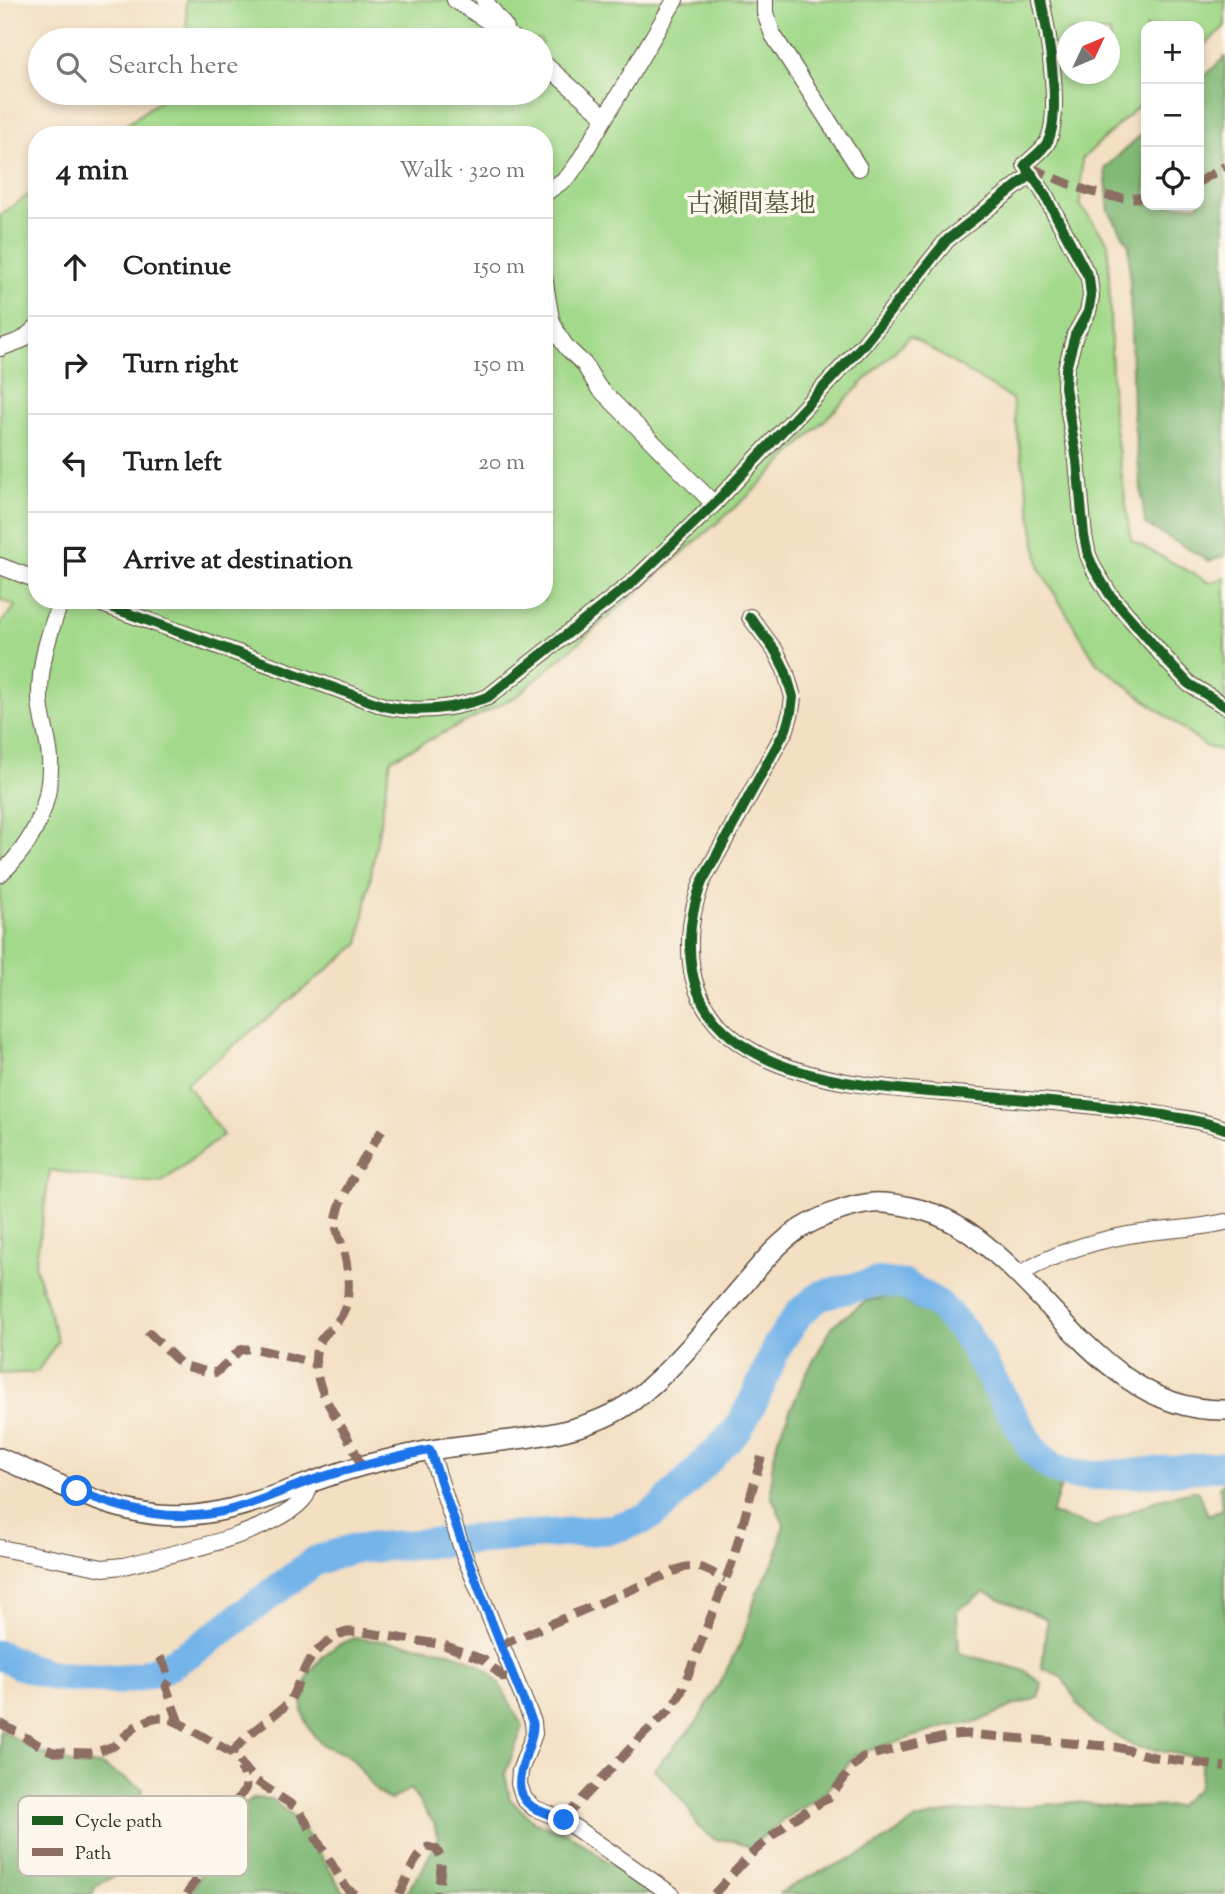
<!DOCTYPE html>
<meta charset="utf-8">
<style>
body{margin:0;font-family:"Sorts Mill Goudy","Noto Serif JP",serif;background:#f6f6f6;color:#222}
.controls{position:absolute;right:21px;top:21px;display:grid;overflow:hidden;border-radius:14px;box-shadow:0 4px 10px #0003}
.controls button{width:63px;height:63px;display:grid;place-items:center;padding:0;border:0;border-bottom:2px solid #e0e0e0;background:#fff;color:#222;font:35px sans-serif}
.compass{position:absolute;left:1057px;top:21px;width:63px;height:63px;border-radius:50%;background:#fff;box-shadow:0 4px 10px #0003;rotate:46deg}
.stop{position:absolute;width:21px;height:21px;margin:-16px;border:5px solid #1a73e8;border-radius:50%;background:#fff}
.stop.end{background:#1a73e8;border-color:#fff;box-shadow:0 2px 7px #0008}
.list{margin:0;padding:0;list-style:none}
h2{display:flex;justify-content:space-between;align-items:center;height:91px;margin:0;padding:0 28px;font-size:30px}
h2 small{font-size:23px;font-weight:400;color:#767676}
.list li{display:grid;grid-template-columns:46px 1fr auto;gap:21px;align-items:center;box-sizing:border-box;height:98px;padding:0 28px;border-top:2px solid #e0e0e0}
.list b{display:block;font-size:26px;white-space:nowrap}
.list em{font-size:23px;font-style:normal;color:#767676}
.icon{flex:none;width:38px;height:38px;fill:none;stroke:currentColor;stroke-width:2;stroke-linecap:round;stroke-linejoin:round}
.map{position:relative;flex:none;width:1225px;height:1894px;overflow:hidden}
.search{position:absolute;background:#fff;box-shadow:0 4px 10px #0003;left:28px;top:28px;width:525px;height:77px;display:flex;align-items:center;gap:18px;box-sizing:border-box;padding:0 24px;border-radius:38px;color:#767676;font-size:26px}
.panel{position:absolute;background:#fff;box-shadow:0 4px 10px #0003;left:28px;top:126px;width:525px;height:483px;border-radius:28px}
.map>svg:first-child{display:block}
.green{fill:#a2d98a;stroke:#6e8254;stroke-width:2;fill-rule:evenodd}
.forest{fill:#81b976;stroke:#5e724a;stroke-width:2}
.lines{fill:none;stroke-linecap:round;stroke-linejoin:round}
.river{stroke:#75b4e9;stroke-width:30}
.minor-casing{stroke:#574537;stroke-width:18}
.major-casing{stroke:#574537;stroke-width:22}
.minor{stroke:#fff;stroke-width:16}
.major{stroke:#fff;stroke-width:19}
.quiet{stroke:#8d6e63;stroke-width:9;stroke-dasharray:18 9;stroke-linecap:butt}
.cycleway-casing{stroke:#fbf7ec;stroke-width:15}
.cycleway{stroke:#1b5e20;stroke-width:10}
.route{stroke:#1a73e8;stroke-width:9}
.labels{text-anchor:middle;dominant-baseline:central;stroke-width:7;stroke-linejoin:round;paint-order:stroke}
.park-label{font-size:26px;fill:#555639;stroke:#fbf7ec}
.key{fill:#fbf7ec;stroke:#c1baae;stroke-width:2}
.key-label{font-size:19px;fill:#3b2a1e}
</style>
<div class="map">
<svg width="1225" height="1894" viewBox="0 0 1225 1894">
<rect width="100%" height="100%" fill="#fbf7ec"/>
<filter id="ink" filterUnits="userSpaceOnUse"><feTurbulence type="fractalNoise" baseFrequency=".0143" numOctaves="2"/><feDisplacementMap in="SourceGraphic" scale="14" xChannelSelector="R" yChannelSelector="G"/><feConvolveMatrix kernelMatrix="1 2 1 2 8 2 1 2 1" color-interpolation-filters="sRGB"/></filter>
<filter id="wash" filterUnits="userSpaceOnUse"><feTurbulence type="fractalNoise" baseFrequency=".00686" numOctaves="4" result="noise"/><feDisplacementMap in="SourceGraphic" scale="28" xChannelSelector="R" yChannelSelector="G"/><feGaussianBlur stdDeviation="1.57" result="paint"/><feColorMatrix in="noise" values="0 0 0 0 0 0 0 0 0 0 0 0 0 0 0 0 0 1.4 0 .05"/><feComposite in="paint" operator="in"/></filter>
<g filter="url(#wash)">
<rect width="100%" height="100%" fill="#f3dfc2"/>
<path class="green" d="M186 0H1225V26L1199 51V26H1146V99L1082 159 1080 205 1108 242 1113 414 1131 540 1210 583 1225 577V751L1207 747 1097 663 1040 570 1012 399 910 336 748 496 517 696 391 759 359 944 186 1084 223 1135 161 1183 101 1178 50 1170 35 1266 58 1341 37 1372 0 1374V624L16 606 0 599V215L37 189V600H544V135H112L170 93H541V40H187ZM1068 32H1110V74H1068Z"/>
<g class="forest">
<polygon points="1225,57 1225,556 1209,561 1145,524 1133,413 1129,245 1109,211 1105,168 1146,130 1146,205 1199,205 1199,81"/>
<polygon points="895,1296 919,1310 930,1310 964,1345 989,1392 1024,1448 1062,1484 1051,1514 1096,1527 1159,1499 1197,1490 1208,1515 1222,1509 1220,1486 1225,1482 1225,1894 778,1894 809,1877 868,1851 914,1821 945,1813 1077,1802 1126,1808 1177,1806 1198,1788 1201,1774 1201,1758 1133,1746 1094,1723 1079,1706 1061,1676 1042,1668 1047,1619 984,1592 957,1611 959,1653 1026,1671 1042,1684 1038,1698 1015,1705 975,1723 949,1726 854,1755 841,1774 820,1797 785,1819 750,1847 734,1841 714,1839 697,1826 689,1810 678,1795 654,1769 697,1722 721,1681 742,1640 757,1593 776,1558 784,1524 771,1495 772,1468 778,1438 806,1374 833,1325 866,1301"/>
<path d="M354 1638C394 1643 452 1644 485 1669 502 1681 512 1709 523 1727L505 1774 510 1799 534 1822 566 1832 654 1894H405L423 1868 438 1839 434 1823 410 1789 391 1800C371 1793 365 1772 351 1758 343 1750 329 1751 322 1744 289 1714 300 1670 335 1647 340 1643 348 1641 354 1638Z"/>
<polygon points="0,1729 34,1750 73,1764 101,1765 143,1789 123,1870 95,1887 93,1894 0,1894"/>
<polygon points="252,1798 271,1799 300,1823 345,1894 191,1894 226,1820"/>
</g>
<g class="lines">
<polyline class="river" points="0,1655 20,1665 54,1676 117,1680 141,1676 164,1668 201,1646 315,1561 352,1549 612,1529 645,1519 662,1507 738,1429 756,1396 777,1346 799,1313 821,1295 878,1282 905,1285 939,1305 965,1333 1033,1450 1053,1468 1074,1475 1111,1475 1225,1466"/>
</g>
</g>
<g filter="url(#ink)">
<g class="lines">
<g class="minor-casing">
<g id="minor">
<polyline points="455,0 514,38"/>
<polyline points="484,0 506,28"/>
<polyline points="765,0 765,13 773,35 859,168"/>
<path d="M1041 0C1048 32 1062 112 1048 141 1044 150 1032 158 1025 165L1044 193 1089 278 1091 296 1088 312 1075 335 1066 369 1065 387 1077 461 1084 536 1088 555 1094 569 1110 595 1170 664 1189 684 1225 706"/>
<polyline points="541,61 605,117"/>
<polyline points="544,194 568,177 578,163 675,0"/>
<polyline points="544,277 551,319 558,335 567,348 584,364 598,387 714,504"/>
<polyline points="0,348 22,340 37,327"/>
<polyline points="0,566 37,580"/>
<path d="M91 600 384 706C420 714 454 709 488 697L634 581 714 504 864 344 947 240 1032 174"/>
<path d="M750 617 776 652 785 670 793 697 791 712 786 729 702 882C691 912 687 939 692 971 713 1084 878 1087 967 1095 1032 1101 1098 1104 1163 1115 1184 1119 1205 1121 1225 1129"/>
<path d="M0 874C33 845 52 803 50 759 49 739 41 720 40 700 39 663 49 634 61 600"/>
<path d="M1019 1275C1058 1250 1102 1238 1148 1232 1174 1229 1200 1228 1225 1222"/>
<polyline points="430,1450 463,1552 533,1722 534,1734 520,1771 519,1784 524,1799 534,1808 564,1820 671,1894"/>
<path d="M0 1548 103 1568 123 1566C168 1555 278 1533 305 1497 308 1493 309 1487 310 1482"/>
</g>
</g>
<g class="major-casing">
<path id="major" d="M0 1458C49 1479 104 1510 158 1515 233 1522 299 1481 369 1464 389 1459 410 1454 431 1450 495 1439 581 1441 634 1400 674 1369 708 1326 741 1288 758 1268 777 1243 801 1228 821 1216 850 1205 873 1203 890 1202 907 1206 922 1210 955 1219 980 1239 1005 1262 1070 1322 1126 1412 1225 1410"/>
</g>
<use href="#minor" class="minor"/>
<use href="#major" class="major"/>
<g class="quiet">
<path d="M1030 167C1067 183 1104 203 1146 197"/>
<polyline points="1199,182 1225,166"/>
<polyline points="147,1331 182,1365 212,1373 217,1372 240,1350 246,1349 257,1349 316,1364"/>
<path d="M361 1466C350 1434 324 1407 317 1374 309 1331 335 1336 345 1308 351 1291 348 1265 343 1249 341 1240 336 1232 336 1223 337 1197 372 1145 387 1123"/>
<path d="M499 1646 682 1568C699 1563 710 1572 725 1579"/>
<polyline points="160,1657 171,1679 166,1686 179,1723"/>
<polyline points="0,1723 46,1749 54,1752 94,1753 114,1746 136,1726 153,1718 168,1718 183,1725 232,1753 256,1781 298,1809 347,1889 355,1894"/>
<polyline points="232,1753 245,1738 289,1703 306,1666 316,1651 335,1636 347,1632 363,1632 444,1645 484,1660 503,1677 514,1679"/>
<polyline points="564,1820 568,1814 644,1734 670,1710 681,1693 732,1563 763,1451"/>
<polyline points="187,1894 200,1873 217,1824 245,1790 246,1785 241,1768"/>
<path d="M399 1894C408 1880 413 1855 428 1847L436 1849 441 1857V1868L438 1894"/>
<polyline points="714,1894 751,1854 790,1821 831,1796 851,1769 863,1757 952,1735 968,1734 1116,1747 1154,1757 1225,1767"/>
</g>
<g class="cycleway-casing">
<g id="cycleway">
<path d="M1041 0C1048 32 1062 112 1048 141 1044 150 1032 158 1025 165L1044 193 1089 278 1091 296 1088 312 1075 335 1066 369 1065 387 1077 461 1084 536 1088 555 1094 569 1110 595 1170 664 1189 684 1225 706"/>
<path d="M91 600 384 706C420 714 454 709 488 697L634 581 714 504 864 344 947 240 1032 174"/>
<path d="M750 617 776 652 785 670 793 697 791 712 786 729 702 882C691 912 687 939 692 971 713 1084 878 1087 967 1095 1032 1101 1098 1104 1163 1115 1184 1119 1205 1121 1225 1129"/>
</g>
</g>
<use href="#cycleway" class="cycleway"/>
</g>
</g>
<g class="lines" filter="url(#ink)">
<path class="route" d="M77 1491C126 1511 176 1524 229 1510 257 1503 283 1490 310 1481 349 1468 389 1459 430 1450 461 1544 494 1632 533 1723 535 1749 501 1788 534 1808 543 1813 555 1816 564 1820"/>
</g>
<g class="labels">
<g class="park-label">
<text x="751" y="205">古瀬間墓地</text>
</g>
</g>
<rect x="18" y="1796" width="230" height="80" rx="10" class="key"/>
<rect x="32" y="1816" width="31" height="9" fill="#1b5e20"/>
<rect x="32" y="1848" width="31" height="8" fill="#8d6e63"/>
<g class="key-label">
<text x="75" y="1827">Cycle path</text>
<text x="75" y="1859">Path</text>
</g>
</svg>
<div class="controls">
<button>+</button>
<button>−</button>
<button><svg class="icon" aria-label="locate" viewBox="0 0 24 24"><circle cx="12" cy="12" r="6"/><path d="M12 2v4M12 18v4M2 12h4M18 12h4"/></svg></button>
</div>
<svg class="compass" viewBox="-18 -18 36 36"><path d="M0-13l5 13h-10z" fill="#e53935"/><path d="M0 13l5-13h-10z" fill="#767676"/></svg>
<div class="stop" style="left:77px;top:1491px"></div>
<div class="stop end" style="left:564px;top:1820px"></div>
<div class="search"><svg class="icon" aria-label="search" viewBox="0 0 24 24"><circle cx="10" cy="10" r="6"/><path d="M15 15l6 6"/></svg>Search here</div>
<section class="panel">
<h2>4 min<small>Walk · 320 m</small></h2>
<ul class="list">
<li><svg class="icon" aria-label="ahead" viewBox="0 0 24 24"><path d="M12 20V5M6 11l6-6 6 6"/></svg><div><b>Continue</b></div><em>150 m</em></li>
<li><svg class="icon" aria-label="right" viewBox="0 0 24 24"><path d="M7 20v-9h11M14 6l5 5-5 5"/></svg><div><b>Turn right</b></div><em>150 m</em></li>
<li><svg class="icon" aria-label="left" viewBox="0 0 24 24"><path d="M17 20v-9H6M10 6l-5 5 5 5"/></svg><div><b>Turn left</b></div><em>20 m</em></li>
<li><svg class="icon" aria-label="arrive" viewBox="0 0 24 24"><path d="M6 21V4h12l-3 4 3 4H6"/></svg><div><b>Arrive at destination</b></div></li>
</ul>
</section>
</div>
